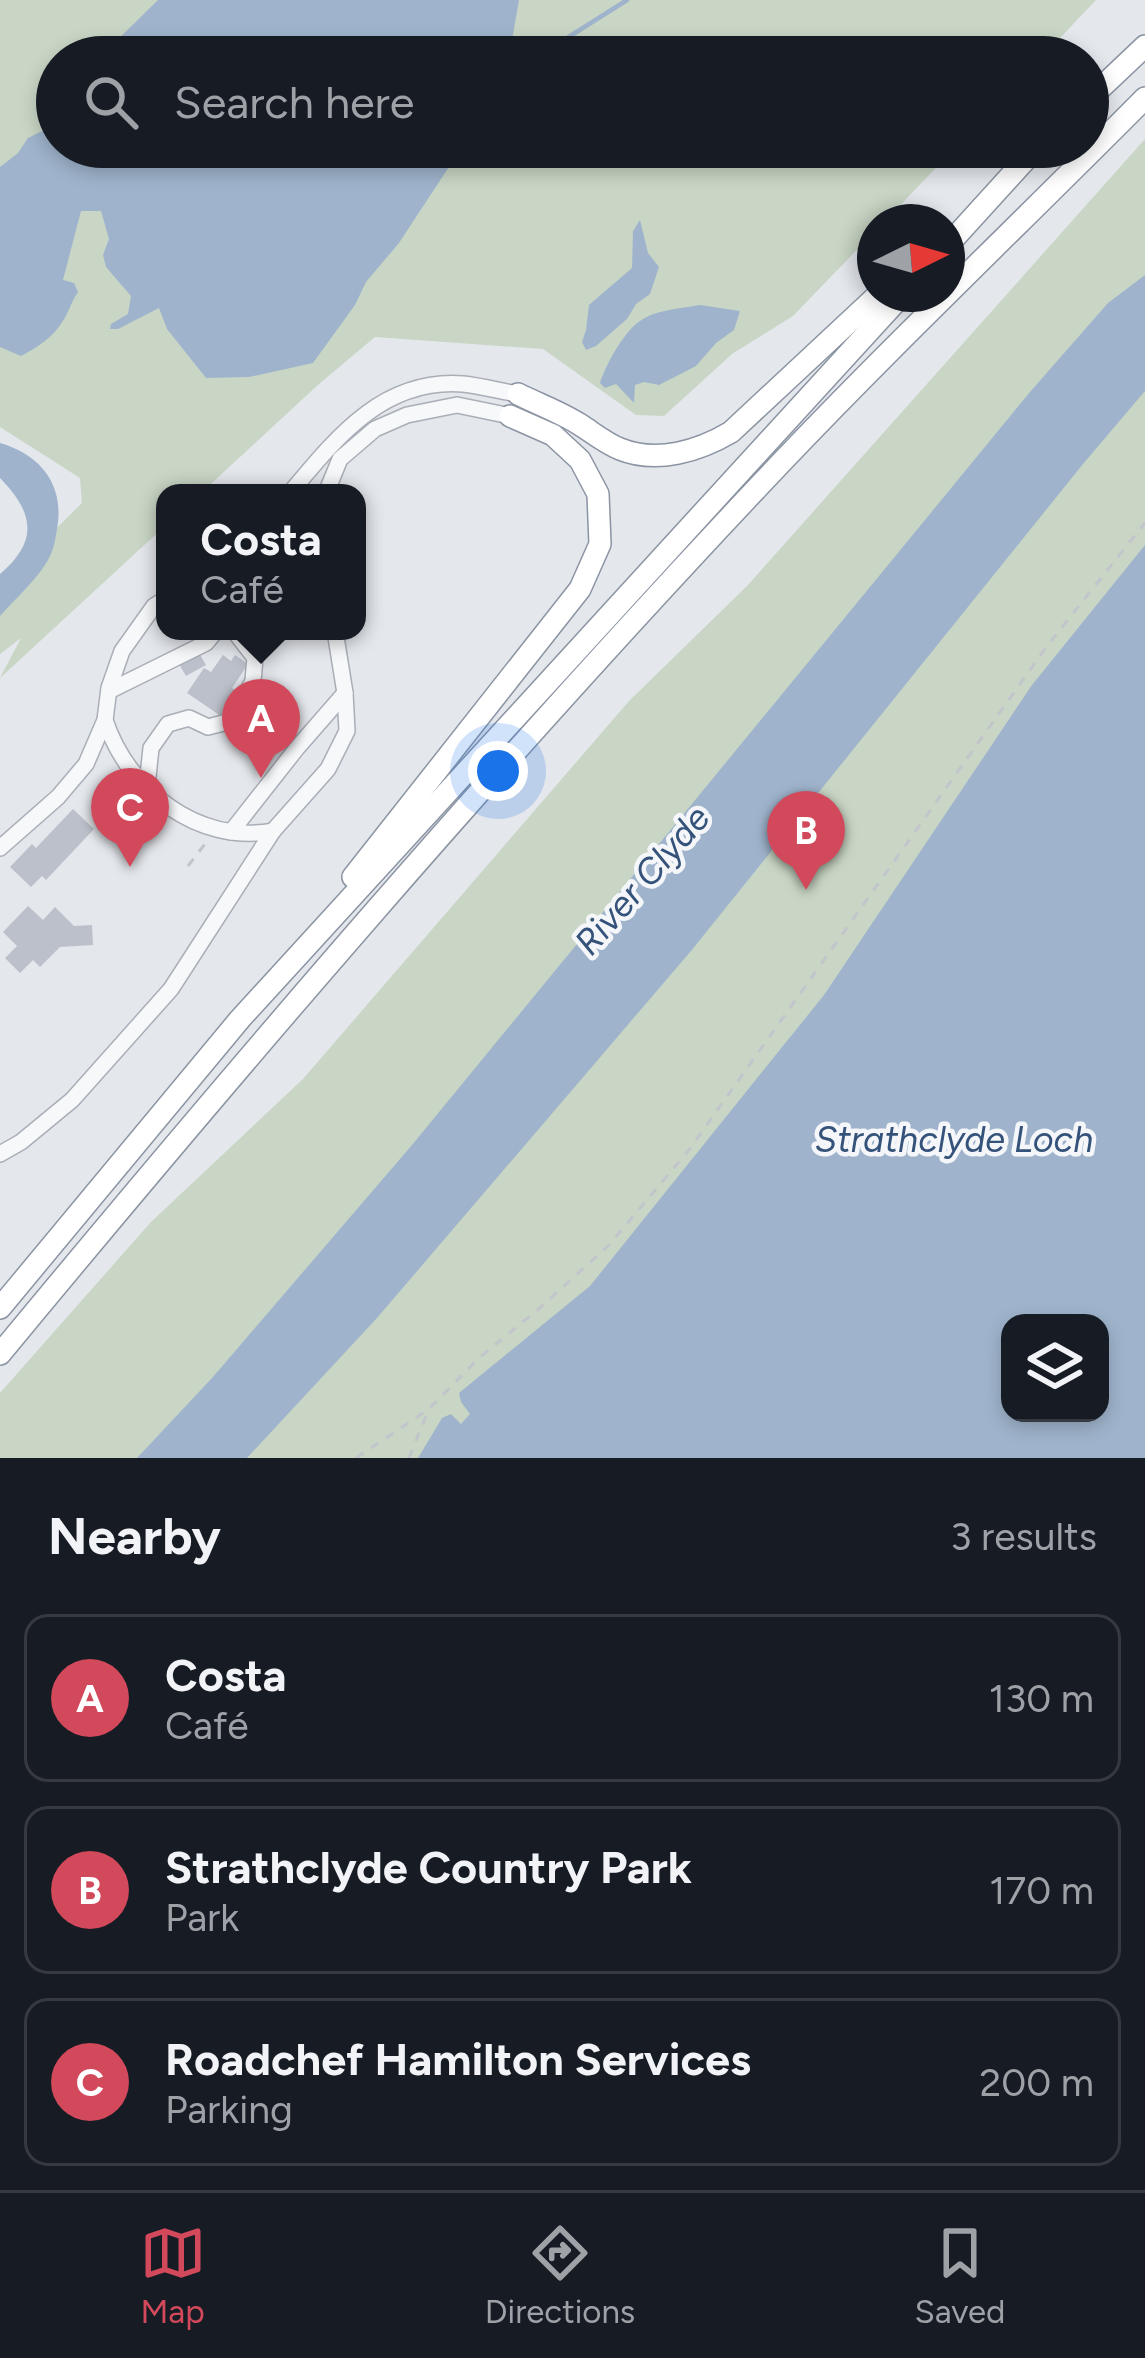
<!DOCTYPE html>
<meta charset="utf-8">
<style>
body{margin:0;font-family:Figtree,sans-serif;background:#20242c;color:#f1f3f6}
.controls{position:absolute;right:36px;bottom:36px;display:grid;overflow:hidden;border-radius:24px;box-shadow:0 6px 18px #0003}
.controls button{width:108px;height:108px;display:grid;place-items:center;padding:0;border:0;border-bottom:3px solid #363941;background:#171b24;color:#f1f3f6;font:60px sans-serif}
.compass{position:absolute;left:857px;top:204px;width:108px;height:108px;border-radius:50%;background:#171b24;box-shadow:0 6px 18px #0003;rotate:85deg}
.you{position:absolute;left:498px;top:771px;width:42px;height:42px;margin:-30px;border:9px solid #fff;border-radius:50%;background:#1a73e8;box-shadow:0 0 0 18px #1a73e833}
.badge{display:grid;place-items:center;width:78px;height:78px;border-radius:50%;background:#d1495b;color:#fff;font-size:39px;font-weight:700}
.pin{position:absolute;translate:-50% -99px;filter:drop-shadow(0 3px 6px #0008)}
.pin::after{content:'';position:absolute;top:63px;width:42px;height:36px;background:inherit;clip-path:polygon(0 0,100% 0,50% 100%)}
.popup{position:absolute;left:156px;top:484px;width:210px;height:156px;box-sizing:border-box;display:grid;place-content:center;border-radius:24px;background:#171b24;filter:drop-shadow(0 3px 9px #0005);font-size:39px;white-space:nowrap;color:#9ea1a6}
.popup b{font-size:45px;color:#f1f3f6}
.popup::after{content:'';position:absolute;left:50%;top:100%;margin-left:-24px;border:24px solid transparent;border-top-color:#171b24}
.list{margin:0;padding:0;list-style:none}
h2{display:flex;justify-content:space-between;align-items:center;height:156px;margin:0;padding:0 48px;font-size:51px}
h2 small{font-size:39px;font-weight:400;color:#9ea1a6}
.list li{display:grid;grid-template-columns:78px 1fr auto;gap:36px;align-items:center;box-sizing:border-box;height:168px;margin:0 24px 24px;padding:0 24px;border:3px solid #363941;border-radius:24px}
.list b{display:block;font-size:45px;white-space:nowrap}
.list p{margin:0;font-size:39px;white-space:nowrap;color:#9ea1a6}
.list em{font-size:39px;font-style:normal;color:#9ea1a6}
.icon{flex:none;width:66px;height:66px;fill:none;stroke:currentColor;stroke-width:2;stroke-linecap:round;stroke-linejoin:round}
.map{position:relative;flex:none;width:1145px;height:1458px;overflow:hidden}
.search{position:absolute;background:#171b24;box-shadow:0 6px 18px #0003;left:36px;right:36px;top:36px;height:132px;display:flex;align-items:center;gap:30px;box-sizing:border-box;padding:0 42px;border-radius:66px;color:#9ea1a6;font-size:45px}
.sheet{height:732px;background:#171b24}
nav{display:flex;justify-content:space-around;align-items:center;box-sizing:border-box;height:168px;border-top:3px solid #363941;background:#171b24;font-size:33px;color:#9ea1a6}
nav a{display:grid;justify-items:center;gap:6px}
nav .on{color:#d1495b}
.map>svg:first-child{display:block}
.green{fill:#c9d6c5;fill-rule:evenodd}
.water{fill:#9fb4cc;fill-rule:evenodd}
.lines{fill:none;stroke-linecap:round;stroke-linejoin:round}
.stream{stroke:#9fb4cc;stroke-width:4.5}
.building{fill:#bbc0ca}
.minor-casing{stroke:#a9aeb7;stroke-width:18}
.highway-casing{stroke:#8b94a3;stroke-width:24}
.path{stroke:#c2c5cb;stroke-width:3;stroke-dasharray:9 9;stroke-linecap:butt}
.minor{stroke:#f7f8fa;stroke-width:15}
.highway{stroke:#fff;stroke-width:21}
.labels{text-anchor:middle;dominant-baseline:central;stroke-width:9;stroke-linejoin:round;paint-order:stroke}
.water-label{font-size:36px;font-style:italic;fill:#34527a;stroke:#f4f6f9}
</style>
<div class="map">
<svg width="1145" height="1458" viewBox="0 0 1145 1458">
<rect width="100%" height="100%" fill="#e4e7ec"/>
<g class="green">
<polygon points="0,0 1096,0 1042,57 57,57 57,147 956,147 884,222 875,222 875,231 793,316 732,354 664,416 636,415 543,349 375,337 319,384 201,493 165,493 165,526 0,678 21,638 0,654 0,584 82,503 80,478 0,427"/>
<path d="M1145 139V1458H0V1393L151 1222 303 1079 629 701 747 586ZM1010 1323H1100V1413H1010Z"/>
</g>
<g class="water">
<polygon points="158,0 519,0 509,57 100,57"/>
<path d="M57 114V147H173L208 165 226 159 238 147H462L399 243 366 282 355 305 313 363 249 377 206 378 167 329 159 308 118 329H110L111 324 128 314 131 296 106 267 103 255 109 239 101 211H81L63 280 74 283 78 292C71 302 69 312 63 321 52 338 38 347 21 356L0 347V167L18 153 28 138 52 126Z"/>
<polygon points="640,220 648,253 659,267 650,294 636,304 627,319 596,346 586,350 582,342 586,330 589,305 632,268 633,231"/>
<polygon points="1145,275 1145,391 1083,464 691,951 377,1318 247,1458 137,1458 212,1378 412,1145 1030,392 1108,303"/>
<path d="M700 305 740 311 734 330 716 343 696 366 659 385 644 382 635 385 634 403 616 384 605 388 600 383C606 364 625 329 643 319 657 310 683 308 700 305Z"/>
<path d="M0 443C41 455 65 485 57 529 55 542 53 553 45 565 33 583 15 599 0 616V574C40 540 33 512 0 478Z"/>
<path d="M1145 545V1458H418L442 1418 451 1414 461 1424 470 1414 461 1402 459 1393 590 1286 824 995 1032 685ZM1100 1323V1413H1010V1323Z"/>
</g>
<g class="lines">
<polyline class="stream" points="537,57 627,0"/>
</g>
<g class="building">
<polygon points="192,641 206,665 186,676 172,652"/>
<polygon points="223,655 231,661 235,655 248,664 232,688 236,691 230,699 251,714 240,729 187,693 204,668 211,672"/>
<polygon points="73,809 94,829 46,880 42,876 31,887 10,867 32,844 36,848"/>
<polygon points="28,906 43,920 55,907 74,926 92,925 93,945 60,947 40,967 33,960 20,973 5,958 17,946 3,932"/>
</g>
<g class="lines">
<g class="minor-casing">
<g id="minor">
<path d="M290 493C336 438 383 378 463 384 481 386 500 391 518 394"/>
<polyline points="326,493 340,459 375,429 407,415 457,405 510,416"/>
<polyline points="109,691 206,643 216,631"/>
<path d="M105 720C128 790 198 845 273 831"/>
<polyline points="147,786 151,748 168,724 189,718 208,727 231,721 253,681 255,658 234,631"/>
<polyline points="231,832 297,748 345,693"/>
<polyline points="0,848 58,797 86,764 105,720 109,688 122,651 154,606 165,599"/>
<polyline points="0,1154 21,1142 72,1100 171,989 273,831 328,769 347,731 345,693 335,631"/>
</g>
</g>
<g class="highway-casing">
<g id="highway">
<polyline points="1088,100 1145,46"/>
<polyline points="947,246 1037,147"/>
<path d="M518 394C538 404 560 412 579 424 592 432 605 443 620 449 657 464 699 451 731 432L879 294"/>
<polyline points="353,877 580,589 600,544 598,494 580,460 553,435 510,416"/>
<polyline points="0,1308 240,1019 903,294"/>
<path d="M0 1354C245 1058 496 765 760 485 885 352 1017 227 1145 98"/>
</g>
</g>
<g class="path">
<polyline points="188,866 208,840"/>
<polyline points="356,1458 429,1409 479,1358 541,1307 609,1245 689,1150 1047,646 1145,523"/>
<polyline points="409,1458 428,1411"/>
</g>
<use href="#minor" class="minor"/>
<use href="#highway" class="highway"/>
</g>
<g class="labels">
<g class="water-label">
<text transform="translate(642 880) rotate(-49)">River Clyde</text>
<text x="954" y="1139">Strathclyde Loch</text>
</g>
</g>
</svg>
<div class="controls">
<button><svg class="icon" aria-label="layers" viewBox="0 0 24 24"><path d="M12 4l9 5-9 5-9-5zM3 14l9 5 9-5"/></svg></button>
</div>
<svg class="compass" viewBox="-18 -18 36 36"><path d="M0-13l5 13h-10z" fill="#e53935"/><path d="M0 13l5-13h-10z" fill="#9ea1a6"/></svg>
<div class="you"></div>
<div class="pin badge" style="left:261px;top:778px">A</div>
<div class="popup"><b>Costa</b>Café</div>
<div class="pin badge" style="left:806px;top:890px">B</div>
<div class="pin badge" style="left:130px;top:867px">C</div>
<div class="search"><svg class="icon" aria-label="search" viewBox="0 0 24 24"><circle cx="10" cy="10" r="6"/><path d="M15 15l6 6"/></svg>Search here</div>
</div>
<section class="sheet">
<h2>Nearby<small>3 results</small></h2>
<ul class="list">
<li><span class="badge">A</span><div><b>Costa</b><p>Café</p></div><em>130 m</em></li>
<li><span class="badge">B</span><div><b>Strathclyde Country Park</b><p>Park</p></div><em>170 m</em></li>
<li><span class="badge">C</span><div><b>Roadchef Hamilton Services</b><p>Parking</p></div><em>200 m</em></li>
</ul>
</section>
<nav>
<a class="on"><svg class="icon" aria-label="map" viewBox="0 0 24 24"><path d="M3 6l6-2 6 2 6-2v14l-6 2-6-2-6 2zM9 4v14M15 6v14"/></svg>Map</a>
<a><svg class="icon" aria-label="directions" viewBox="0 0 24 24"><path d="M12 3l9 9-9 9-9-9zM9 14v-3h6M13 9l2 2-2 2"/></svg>Directions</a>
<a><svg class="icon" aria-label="saved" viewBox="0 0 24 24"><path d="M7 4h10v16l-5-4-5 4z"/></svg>Saved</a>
</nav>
